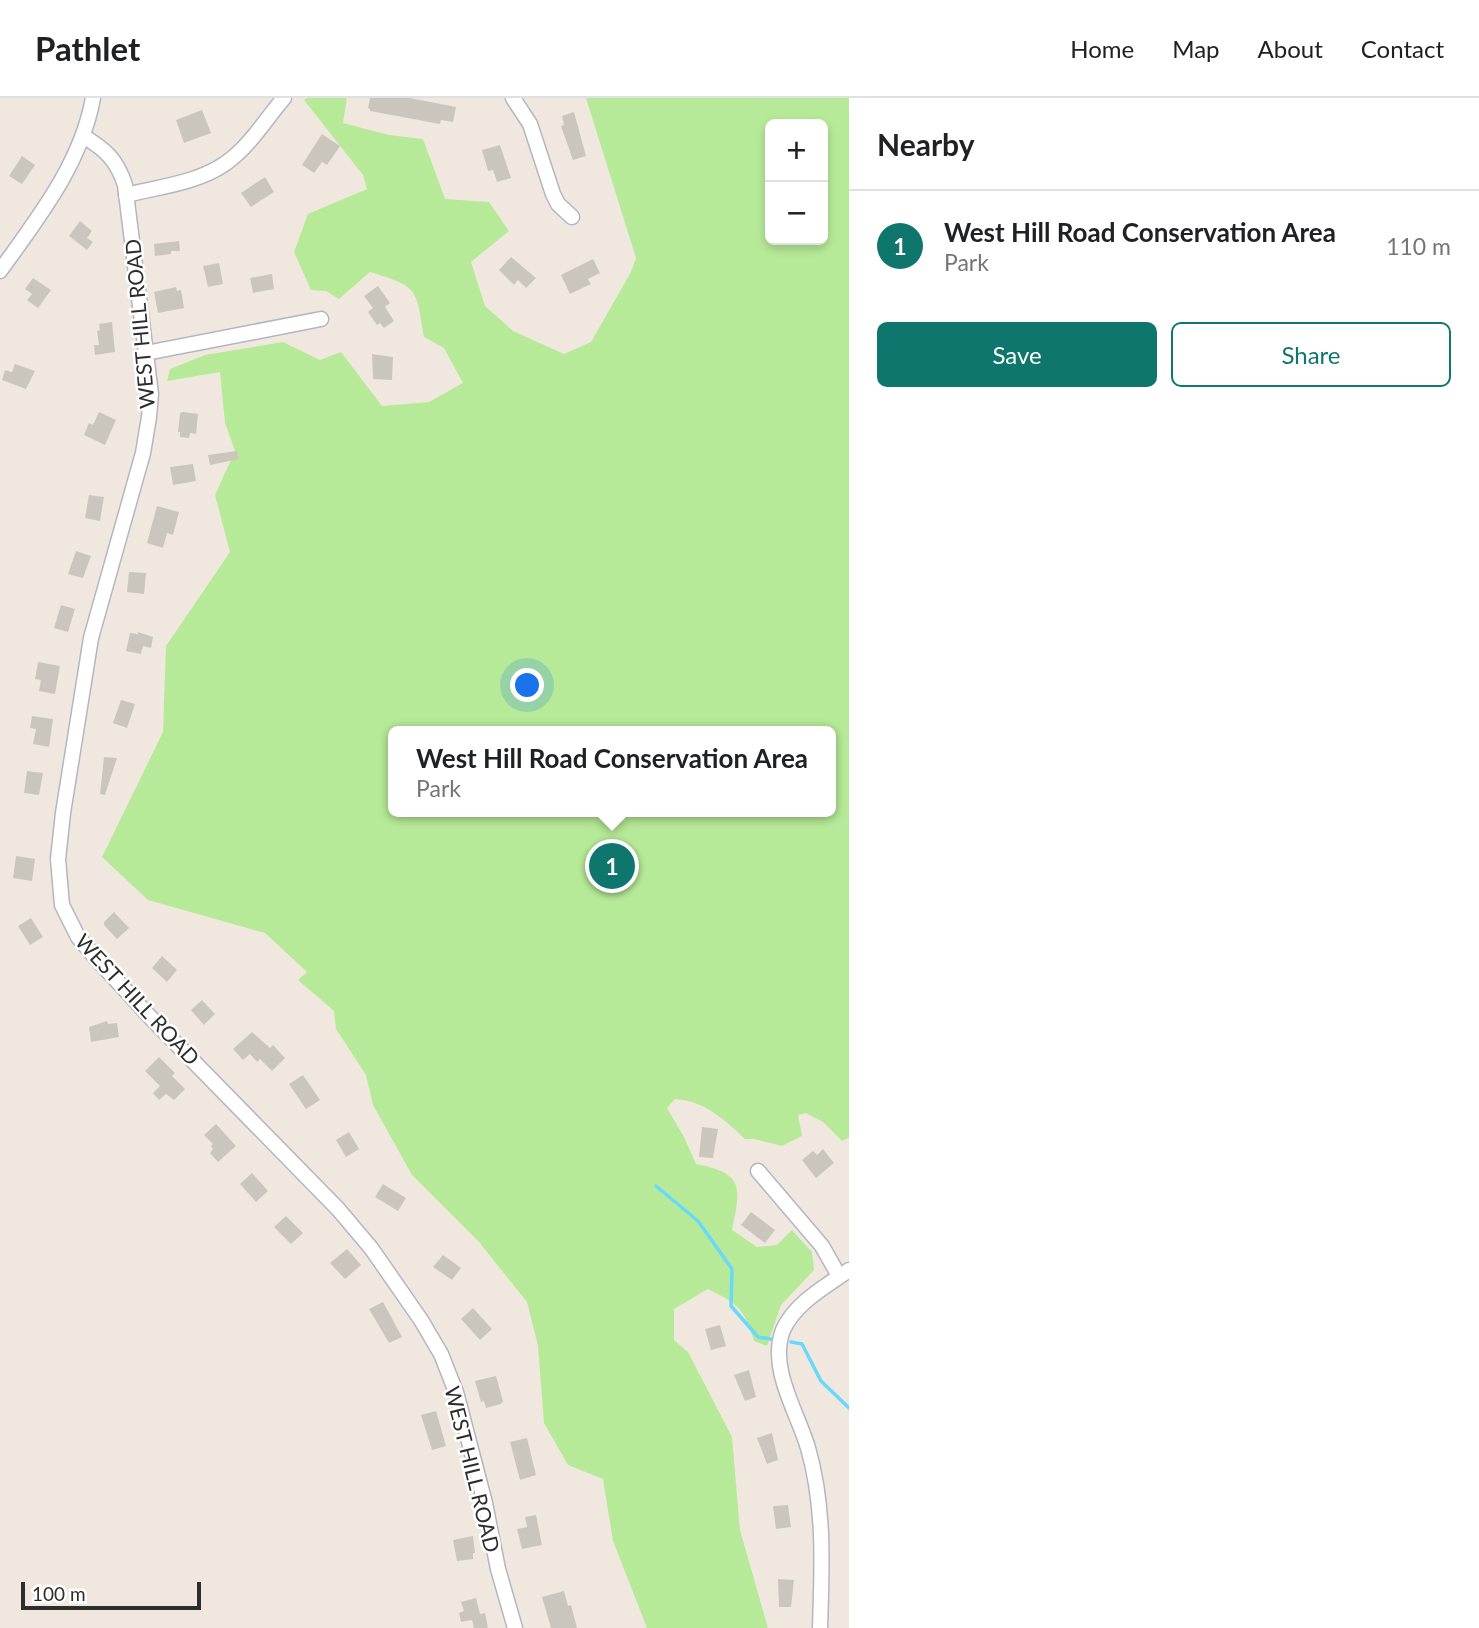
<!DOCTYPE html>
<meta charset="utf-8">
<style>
body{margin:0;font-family:Lato,sans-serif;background:#f6f6f6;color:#202124}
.controls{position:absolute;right:21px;top:21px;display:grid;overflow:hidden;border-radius:10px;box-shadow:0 4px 10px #0003}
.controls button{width:63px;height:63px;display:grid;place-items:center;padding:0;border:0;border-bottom:2px solid #e0e0e0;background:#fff;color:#202124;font:35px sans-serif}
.scale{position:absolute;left:21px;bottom:18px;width:180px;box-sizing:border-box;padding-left:7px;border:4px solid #2d2d2d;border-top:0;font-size:19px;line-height:24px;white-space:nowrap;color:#2d2d2d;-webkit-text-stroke:5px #fff;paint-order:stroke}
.you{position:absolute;left:528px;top:588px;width:24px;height:24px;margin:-18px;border:5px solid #fff;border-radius:50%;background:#1a73e8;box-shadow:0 0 0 10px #1a73e833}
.badge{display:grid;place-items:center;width:46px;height:46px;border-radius:50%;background:#0f766e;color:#fff;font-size:23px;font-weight:700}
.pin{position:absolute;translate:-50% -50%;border:4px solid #fff;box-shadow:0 2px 7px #0006}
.popup{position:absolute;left:388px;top:628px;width:448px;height:91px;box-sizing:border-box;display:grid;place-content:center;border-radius:10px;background:#fff;filter:drop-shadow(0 2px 5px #0005);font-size:23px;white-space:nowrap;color:#757577}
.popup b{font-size:26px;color:#202124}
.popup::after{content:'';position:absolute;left:50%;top:100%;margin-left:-14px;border:14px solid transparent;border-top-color:#fff}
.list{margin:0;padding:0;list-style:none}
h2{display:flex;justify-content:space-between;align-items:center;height:91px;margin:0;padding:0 28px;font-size:30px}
h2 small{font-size:23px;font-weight:400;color:#757577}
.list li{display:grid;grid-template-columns:46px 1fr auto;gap:21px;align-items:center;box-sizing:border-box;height:112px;padding:0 28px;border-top:2px solid #e0e0e0}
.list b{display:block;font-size:26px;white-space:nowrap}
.list p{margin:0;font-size:23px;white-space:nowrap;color:#757577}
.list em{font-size:23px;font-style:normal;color:#757577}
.actions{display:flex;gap:14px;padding:21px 28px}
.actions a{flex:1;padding:16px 0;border:2px solid #0f766e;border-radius:10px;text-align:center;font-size:24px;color:#0f766e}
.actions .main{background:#0f766e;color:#fff}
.map{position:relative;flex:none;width:849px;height:1530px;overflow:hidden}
header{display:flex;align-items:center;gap:42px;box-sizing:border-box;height:98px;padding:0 35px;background:#fff;border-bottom:2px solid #e0e0e0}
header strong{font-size:33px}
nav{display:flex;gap:38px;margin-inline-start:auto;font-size:24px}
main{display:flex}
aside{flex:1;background:#fff}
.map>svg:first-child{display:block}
.green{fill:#b7ea98;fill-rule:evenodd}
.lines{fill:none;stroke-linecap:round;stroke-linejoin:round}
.stream{stroke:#6ad8fa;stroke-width:3.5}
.building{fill:#cbc6bd}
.minor-casing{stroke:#b3b6c2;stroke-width:17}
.minor{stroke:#fff;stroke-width:14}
.labels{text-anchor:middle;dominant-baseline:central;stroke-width:5;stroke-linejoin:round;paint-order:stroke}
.street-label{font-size:21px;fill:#2d2d2d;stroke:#fff}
</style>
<header>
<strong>Pathlet</strong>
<nav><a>Home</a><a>Map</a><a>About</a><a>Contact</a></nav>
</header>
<main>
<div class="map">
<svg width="849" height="1530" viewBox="0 0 849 1530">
<rect width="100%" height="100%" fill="#f0e8df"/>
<path class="green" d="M307 0H347L343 25 389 37 423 41 445 101 489 104 509 133 471 164 485 208 513 233 564 256 591 244 631 174 636 160 586 0H849V1040L842 1043 823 1024 806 1015 798 1017 802 1038 782 1048 754 1041H745C725 1022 703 1002 675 1001L667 1010 684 1039 696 1066C744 1075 741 1089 732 1132L757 1149 777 1147 792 1132 812 1154 814 1172 781 1207 767 1248 754 1243C744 1210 738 1206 708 1191L674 1211V1242L688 1254 732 1339 740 1432 768 1530H647L613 1443 603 1381 568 1367 544 1325 538 1248 527 1204 479 1144 412 1077 373 1007 366 977 336 931 334 913 298 882 307 874 265 835 148 802 102 759 163 634 166 548 230 454 215 397 235 353 225 325 220 274 167 283 170 271 205 257 283 244 320 262 341 254 382 308 429 304 463 285 444 250 424 239C416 190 419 189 370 174L339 201 326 193 311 192 294 154 308 116 367 91 363 77 304 2ZM770 26H823V142H770ZM393 633H831V714H393Z"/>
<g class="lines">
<g class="stream">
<polyline points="656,1088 698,1123 732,1171 731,1208 758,1239 771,1241"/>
<polyline points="791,1244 802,1246 821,1283 849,1310"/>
</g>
</g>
<g class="building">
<polygon points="370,0 410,0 456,9 453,24 441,22 440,26 370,13 370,11 368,10"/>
<polygon points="202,12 211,35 184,45 176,22"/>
<polygon points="574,14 586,58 573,62 561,28 564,27 562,18"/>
<polygon points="322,36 340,48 327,67 322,64 314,75 302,67"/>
<polygon points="500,47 511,80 497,84 493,72 488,73 482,52"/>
<polygon points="22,58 35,67 22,86 9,78"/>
<polygon points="265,79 274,94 251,109 241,95"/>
<polygon points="80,123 92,133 87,140 93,144 87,152 69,138"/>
<polygon points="179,143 180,153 171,153 171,156 155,158 154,146"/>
<polygon points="511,159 536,180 526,190 518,182 514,187 499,172"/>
<polygon points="593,161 600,175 588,181 591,186 570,196 561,177"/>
<polygon points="219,165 223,186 208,189 203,168"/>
<polygon points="272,176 274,191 253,195 250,180"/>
<polygon points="33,180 51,192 38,210 27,202 32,196 25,191"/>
<polygon points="378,188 390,205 385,209 394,223 384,230 380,225 377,227 368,214 373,210 364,198"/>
<polygon points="176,189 177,193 181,192 184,210 158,215 154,194"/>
<polygon points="112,224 115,254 95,257 94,247 99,247 97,233 100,232 99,226"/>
<polygon points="372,256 393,259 392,282 373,281"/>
<polygon points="15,266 35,273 26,291 2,282 5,272 12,274"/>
<polygon points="99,314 116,322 105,347 84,337 89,325 93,327"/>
<polygon points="183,314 198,316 196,336 190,335 189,340 180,339 180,334 178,334 180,315"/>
<polygon points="237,353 239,361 210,367 208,357"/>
<polygon points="193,366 196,383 173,387 170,369"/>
<polygon points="89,397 104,399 100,423 85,420"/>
<polygon points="157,408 179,414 173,437 167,435 163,450 147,445"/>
<polygon points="76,453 91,458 83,480 68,476"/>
<polygon points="129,474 146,475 144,496 127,494"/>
<polygon points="61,507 75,511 68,534 54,530"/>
<polygon points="138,534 153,539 151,550 143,548 141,556 126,553 130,535 138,536"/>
<polygon points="38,564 60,568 55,596 39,593 41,582 35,581"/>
<polygon points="121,602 135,606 127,630 113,625"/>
<polygon points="32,618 53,621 49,649 33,646 36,631 30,630"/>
<polygon points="104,659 117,660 105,697 100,696"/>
<polygon points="27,673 43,675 39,697 24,695"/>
<polygon points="16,758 35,761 32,783 13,780"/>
<polygon points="114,814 129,830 117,841 104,827 104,824"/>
<polygon points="31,820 43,839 30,847 18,828"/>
<polygon points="162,858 177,872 167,884 152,870"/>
<polygon points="202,902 215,916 204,927 191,912"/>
<polygon points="107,923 108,926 117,925 119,939 91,944 89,929"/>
<polygon points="252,934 270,950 273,947 285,960 272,973 260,961 257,964 250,956 243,962 233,951"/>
<polygon points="159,959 175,975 172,978 185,991 174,1002 166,996 159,1002 153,995 160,988 145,973"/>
<polygon points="303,977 320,1002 306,1011 289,986"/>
<polygon points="216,1026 236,1048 218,1064 210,1055 213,1051 211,1048 213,1046 204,1037"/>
<polygon points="702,1029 718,1031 713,1060 699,1059"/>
<polygon points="349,1034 359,1051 346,1059 336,1042"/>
<polygon points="823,1051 834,1065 816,1080 802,1062 813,1053 817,1057"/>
<polygon points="252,1075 268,1093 256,1104 240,1086"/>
<polygon points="383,1086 406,1100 398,1113 375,1099"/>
<polygon points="751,1114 775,1132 765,1145 741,1127"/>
<polygon points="286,1118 303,1135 291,1146 274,1129"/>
<polygon points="347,1151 361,1167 345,1181 330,1165"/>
<polygon points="443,1157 461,1170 452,1182 433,1169"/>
<polygon points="383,1204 402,1239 389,1245 369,1211"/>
<polygon points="473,1210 492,1231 480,1242 461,1221"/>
<polygon points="720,1227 726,1248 711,1252 705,1231"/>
<polygon points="749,1272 756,1299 745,1303 734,1277"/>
<polygon points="496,1278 503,1303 501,1306 486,1310 484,1303 481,1304 475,1283"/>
<polygon points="436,1313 446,1348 432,1352 421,1317"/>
<polygon points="772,1335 778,1362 767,1366 757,1340"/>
<polygon points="527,1340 536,1377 520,1382 510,1344"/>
<polygon points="788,1407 791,1429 776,1431 773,1408"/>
<polygon points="536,1417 542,1447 522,1451 517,1431 527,1429 525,1419"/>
<polygon points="473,1438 475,1455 473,1455 473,1461 457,1463 453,1442"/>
<polygon points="778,1481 794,1482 791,1509 779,1509"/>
<polygon points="564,1493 568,1508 571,1507 577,1530 551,1530 542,1499"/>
<polygon points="476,1500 480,1516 485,1515 488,1530 474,1530 472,1522 461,1524 459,1515 464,1513 461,1504"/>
</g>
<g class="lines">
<g class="minor-casing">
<g id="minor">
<polyline points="513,0 530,26 553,96 558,106 572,119"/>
<path d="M83 38C105 51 117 62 125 87L151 296 149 319 143 355 91 540 63 715 58 761 62 807 78 839 94 858 151 920 338 1111 371 1150 421 1222 441 1256 456 1294 485 1405 498 1471 515 1530"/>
<path d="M126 97C158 89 198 85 226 65 250 48 265 22 284 0"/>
<path d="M0 173C38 120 81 66 93 0"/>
<polyline points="146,255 321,221"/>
<polyline points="758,1073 822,1148 839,1178"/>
<path d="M820 1530C822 1469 825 1409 808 1350 798 1315 768 1270 783 1232 795 1205 826 1188 849 1172"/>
</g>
</g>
<use href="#minor" class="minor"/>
</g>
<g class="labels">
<g class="street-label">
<text transform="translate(139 226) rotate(-95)">WEST HILL ROAD</text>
<text transform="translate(138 901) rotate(47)">WEST HILL ROAD</text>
<text transform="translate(473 1371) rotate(76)">WEST HILL ROAD</text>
</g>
</g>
</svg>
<div class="controls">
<button>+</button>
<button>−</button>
</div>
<div class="scale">100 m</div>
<div class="you"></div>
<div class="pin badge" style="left:612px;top:768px">1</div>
<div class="popup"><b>West Hill Road Conservation Area</b>Park</div>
</div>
<aside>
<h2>Nearby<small></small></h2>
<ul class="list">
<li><span class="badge">1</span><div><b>West Hill Road Conservation Area</b><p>Park</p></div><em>110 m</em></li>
</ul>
<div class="actions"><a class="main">Save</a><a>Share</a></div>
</aside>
</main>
